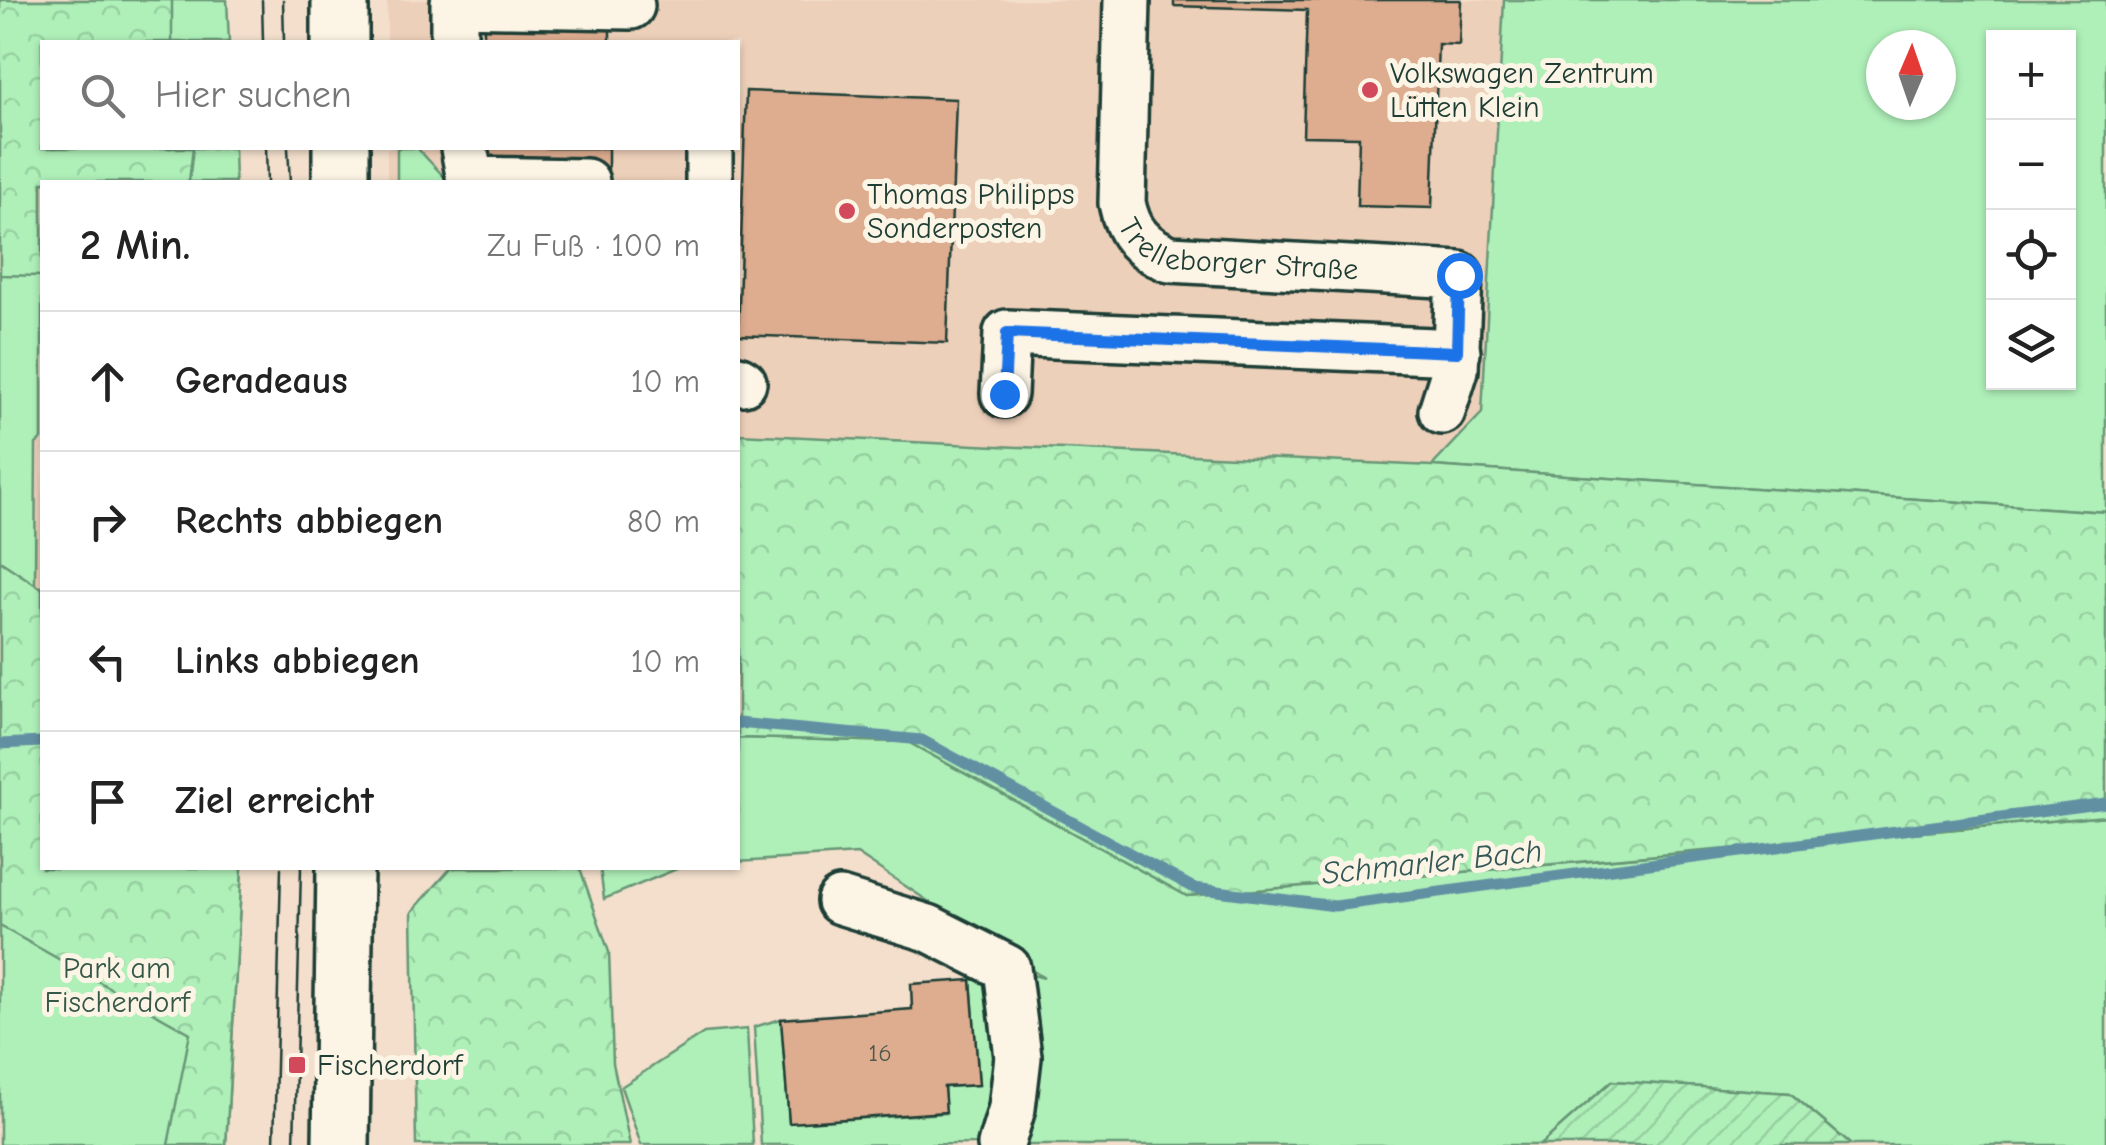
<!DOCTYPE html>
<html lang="de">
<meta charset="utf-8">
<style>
body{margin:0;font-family:"Comic Neue",sans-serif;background:#f6f6f6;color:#222}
.controls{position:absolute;right:30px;top:30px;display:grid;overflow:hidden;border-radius:0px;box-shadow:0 2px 8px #0004}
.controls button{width:90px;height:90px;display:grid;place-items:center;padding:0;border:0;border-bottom:2px solid #e0e0e0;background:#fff;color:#222;font:50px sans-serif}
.compass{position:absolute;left:1866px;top:30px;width:90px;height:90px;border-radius:50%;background:#fff;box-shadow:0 2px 8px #0004;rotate:2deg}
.stop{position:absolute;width:30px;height:30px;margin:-22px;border:8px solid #1a73e8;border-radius:50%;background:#fff}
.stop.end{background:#1a73e8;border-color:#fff;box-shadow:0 2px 10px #0008}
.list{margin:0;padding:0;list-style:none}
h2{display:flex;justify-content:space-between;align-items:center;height:130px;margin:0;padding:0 40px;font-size:42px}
h2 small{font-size:32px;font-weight:400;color:#767676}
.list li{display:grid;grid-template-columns:65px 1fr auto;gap:30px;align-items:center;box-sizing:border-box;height:140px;padding:0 40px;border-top:2px solid #e0e0e0}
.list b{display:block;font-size:38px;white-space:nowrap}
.list em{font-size:32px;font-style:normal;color:#767676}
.icon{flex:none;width:55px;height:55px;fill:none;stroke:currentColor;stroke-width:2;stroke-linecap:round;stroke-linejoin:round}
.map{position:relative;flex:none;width:2106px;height:1145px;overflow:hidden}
.search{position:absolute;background:#fff;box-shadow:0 2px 8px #0004;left:40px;top:40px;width:700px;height:110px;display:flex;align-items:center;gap:25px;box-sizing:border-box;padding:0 35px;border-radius:0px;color:#767676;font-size:38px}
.panel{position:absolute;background:#fff;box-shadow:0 2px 8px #0004;left:40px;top:180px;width:700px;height:690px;border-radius:0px}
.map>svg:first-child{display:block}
.built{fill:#edd0ba}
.green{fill:#aff0b9;stroke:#679676;stroke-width:2.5;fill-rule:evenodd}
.forest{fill:url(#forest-crowns);stroke:#679676;stroke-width:2.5}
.garden{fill:url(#garden-furrows);stroke:#679676;stroke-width:2.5}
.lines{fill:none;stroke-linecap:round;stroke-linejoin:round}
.stream{stroke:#6290a3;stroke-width:11}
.building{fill:#dead90;stroke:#1f3d34;stroke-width:2.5}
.minor-casing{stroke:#1f3d34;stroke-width:52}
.major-casing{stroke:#1f3d34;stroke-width:62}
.minor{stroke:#fcf5e5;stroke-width:45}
.major{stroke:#fcf5e5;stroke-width:55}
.tram{stroke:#1f3d34;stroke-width:2.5}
.route{stroke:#1a73e8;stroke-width:12}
.poi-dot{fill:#d1495b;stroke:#fcf5e5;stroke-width:4}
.labels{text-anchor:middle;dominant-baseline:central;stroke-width:10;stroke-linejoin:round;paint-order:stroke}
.number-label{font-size:25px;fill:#4f594b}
.poi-label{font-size:30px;fill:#1f3d34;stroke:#fcf5e5;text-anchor:start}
.street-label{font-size:30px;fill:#1f3d34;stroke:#fcf5e5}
.park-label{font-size:30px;fill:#355848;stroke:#fcf5e5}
.water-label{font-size:32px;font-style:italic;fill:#355959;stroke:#fcf5e5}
</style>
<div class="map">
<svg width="2106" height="1145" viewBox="0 0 2106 1145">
<defs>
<pattern id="forest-crowns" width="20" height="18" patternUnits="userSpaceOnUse" patternTransform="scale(2.5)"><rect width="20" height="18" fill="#aff0b9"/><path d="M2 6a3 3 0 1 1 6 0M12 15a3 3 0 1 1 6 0" fill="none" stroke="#96cfa0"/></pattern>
<pattern id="garden-furrows" width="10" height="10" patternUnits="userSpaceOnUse" patternTransform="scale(2.5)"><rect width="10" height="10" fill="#aff0b9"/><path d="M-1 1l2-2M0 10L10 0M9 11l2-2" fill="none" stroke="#96cfa0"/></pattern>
</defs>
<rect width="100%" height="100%" fill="#f3dfcc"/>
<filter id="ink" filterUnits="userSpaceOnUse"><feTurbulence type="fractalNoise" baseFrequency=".01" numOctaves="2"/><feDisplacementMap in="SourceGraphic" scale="20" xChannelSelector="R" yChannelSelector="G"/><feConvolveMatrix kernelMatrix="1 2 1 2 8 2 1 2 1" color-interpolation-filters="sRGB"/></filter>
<g filter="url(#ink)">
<g class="built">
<polygon points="387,0 1504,0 1482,413 1432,466 738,434 738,182 387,182 387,148 738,148 738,42 387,42"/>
<polygon points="42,439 42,586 35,586 36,444"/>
</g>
<g class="green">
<polygon points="0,0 227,0 229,42 42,42 42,148 234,148 235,182 42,182 42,439 36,444 35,586 42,587 42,868 242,868 226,1145 0,1145"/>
<path d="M1504 0H2106V512L1432 466 1482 413ZM1994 38H2068V382H1994ZM1881 45H1941V105H1881Z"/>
<polygon points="397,148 417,148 449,182 397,182"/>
<polygon points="738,738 908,742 1187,896 2106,816 2106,1145 1851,1145 1790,1093 1612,1081 1540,1145 1001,1145 1007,968 1044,978 857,854 738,862"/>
<polygon points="600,868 679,868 604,899"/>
<polygon points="999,977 1008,1061 985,1144 761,1145 754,1027 781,1019 789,1123 945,1113 944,1087 979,1084 971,980"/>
<polygon points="747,1029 753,1145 641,1145 621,1087 704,1033"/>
</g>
<g class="forest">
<polygon points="0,0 172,0 172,42 42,42 42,148 193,148 189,182 42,182 42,276 0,275"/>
<polygon points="738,434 1432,466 2106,512 2106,816 1187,896 908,742 738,738"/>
<polygon points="0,561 42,589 42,868 242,868 226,1145 168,1145 190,1033 0,926"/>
<polygon points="451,868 580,868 609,952 613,1063 630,1145 416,1145 412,912"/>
</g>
<polygon class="garden" points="1612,1081 1790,1093 1851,1145 1540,1145"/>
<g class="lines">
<g class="stream">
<polyline points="738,723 922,740 1194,888 1335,906 2106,803"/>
<polyline points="0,744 42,742"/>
</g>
</g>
<g class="building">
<polygon points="1174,0 1461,0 1459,45 1438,44 1432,208 1357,206 1359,137 1303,136 1307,10 1174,6"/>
<polygon points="610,11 610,42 484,42 484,12"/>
<polygon points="746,91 956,99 947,343 738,335"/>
<rect x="461" y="148" width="147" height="34"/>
<polygon points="971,980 979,1085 944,1087 946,1112 789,1123 781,1019 912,1009 911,984"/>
</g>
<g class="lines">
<g class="minor-casing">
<g id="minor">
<path id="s1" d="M1127 0 1122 203C1128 233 1142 248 1170 259L1459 275 1455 370 1442 411"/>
<polyline points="454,42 454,3 631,6"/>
<polyline points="464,148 470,180 586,182"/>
<polyline points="709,182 709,148"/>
<polyline points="738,379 743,382"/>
<polyline points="1004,394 1007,333 1457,352"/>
<polyline points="840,901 928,928 1007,968 1018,1057 1012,1108 1001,1145"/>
</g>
</g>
<g class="major-casing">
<g id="major">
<polyline points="340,0 340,42"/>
<polyline points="341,148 341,182"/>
<polyline points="341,1145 345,868"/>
</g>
</g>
<use href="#minor" class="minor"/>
<use href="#major" class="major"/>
<g class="tram">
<polyline points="262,0 263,42"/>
<polyline points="283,0 284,42"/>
<polyline points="266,148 267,182"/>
<polyline points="288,148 290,182"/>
<polyline points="274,1145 281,868"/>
<polyline points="294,1145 301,868"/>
</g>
</g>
</g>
<g class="lines" filter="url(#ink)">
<polyline class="route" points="1004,394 1007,333 1457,352 1459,275"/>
</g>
<g class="poi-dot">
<circle cx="1370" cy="90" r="10"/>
<circle cx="847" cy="211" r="10"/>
<rect x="287" y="1055" width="20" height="20" rx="5"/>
</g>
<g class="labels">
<g class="number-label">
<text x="880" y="1052">16</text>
</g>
<g class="poi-label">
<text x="1390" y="73">Volkswagen Zentrum<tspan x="1390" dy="34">Lütten Klein</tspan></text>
<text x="867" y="194">Thomas Philipps<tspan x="867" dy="34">Sonderposten</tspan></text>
<text x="317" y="1065">Fischerdorf</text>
</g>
<g class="street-label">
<text stroke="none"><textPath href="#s1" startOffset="345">Trelleborger Straße</textPath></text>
</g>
<g class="park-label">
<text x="117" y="968">Park am<tspan x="117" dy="34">Fischerdorf</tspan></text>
</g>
<g class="water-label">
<text transform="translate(1432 862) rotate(-6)">Schmarler Bach</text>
</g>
</g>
</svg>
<div class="controls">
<button>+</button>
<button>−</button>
<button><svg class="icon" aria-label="locate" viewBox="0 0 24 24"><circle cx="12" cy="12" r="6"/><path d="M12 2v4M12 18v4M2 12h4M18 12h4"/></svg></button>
<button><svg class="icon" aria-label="layers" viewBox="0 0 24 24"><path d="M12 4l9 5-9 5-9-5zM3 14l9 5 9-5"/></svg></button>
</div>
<svg class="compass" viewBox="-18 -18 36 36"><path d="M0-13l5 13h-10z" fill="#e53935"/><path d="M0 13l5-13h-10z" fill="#767676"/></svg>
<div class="stop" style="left:1459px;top:275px"></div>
<div class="stop end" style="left:1004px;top:394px"></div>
<div class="search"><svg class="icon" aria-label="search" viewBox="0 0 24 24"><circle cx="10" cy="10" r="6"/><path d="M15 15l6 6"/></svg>Hier suchen</div>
<section class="panel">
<h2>2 Min.<small>Zu Fuß · 100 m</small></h2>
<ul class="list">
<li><svg class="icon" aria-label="ahead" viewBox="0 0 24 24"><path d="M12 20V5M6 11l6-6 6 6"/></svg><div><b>Geradeaus</b></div><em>10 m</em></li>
<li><svg class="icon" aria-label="right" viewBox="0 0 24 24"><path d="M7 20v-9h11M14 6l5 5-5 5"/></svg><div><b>Rechts abbiegen</b></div><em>80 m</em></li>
<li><svg class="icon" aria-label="left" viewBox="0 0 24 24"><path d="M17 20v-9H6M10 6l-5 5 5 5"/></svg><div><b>Links abbiegen</b></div><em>10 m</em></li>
<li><svg class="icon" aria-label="arrive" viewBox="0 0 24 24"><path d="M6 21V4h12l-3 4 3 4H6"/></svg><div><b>Ziel erreicht</b></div></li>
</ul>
</section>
</div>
